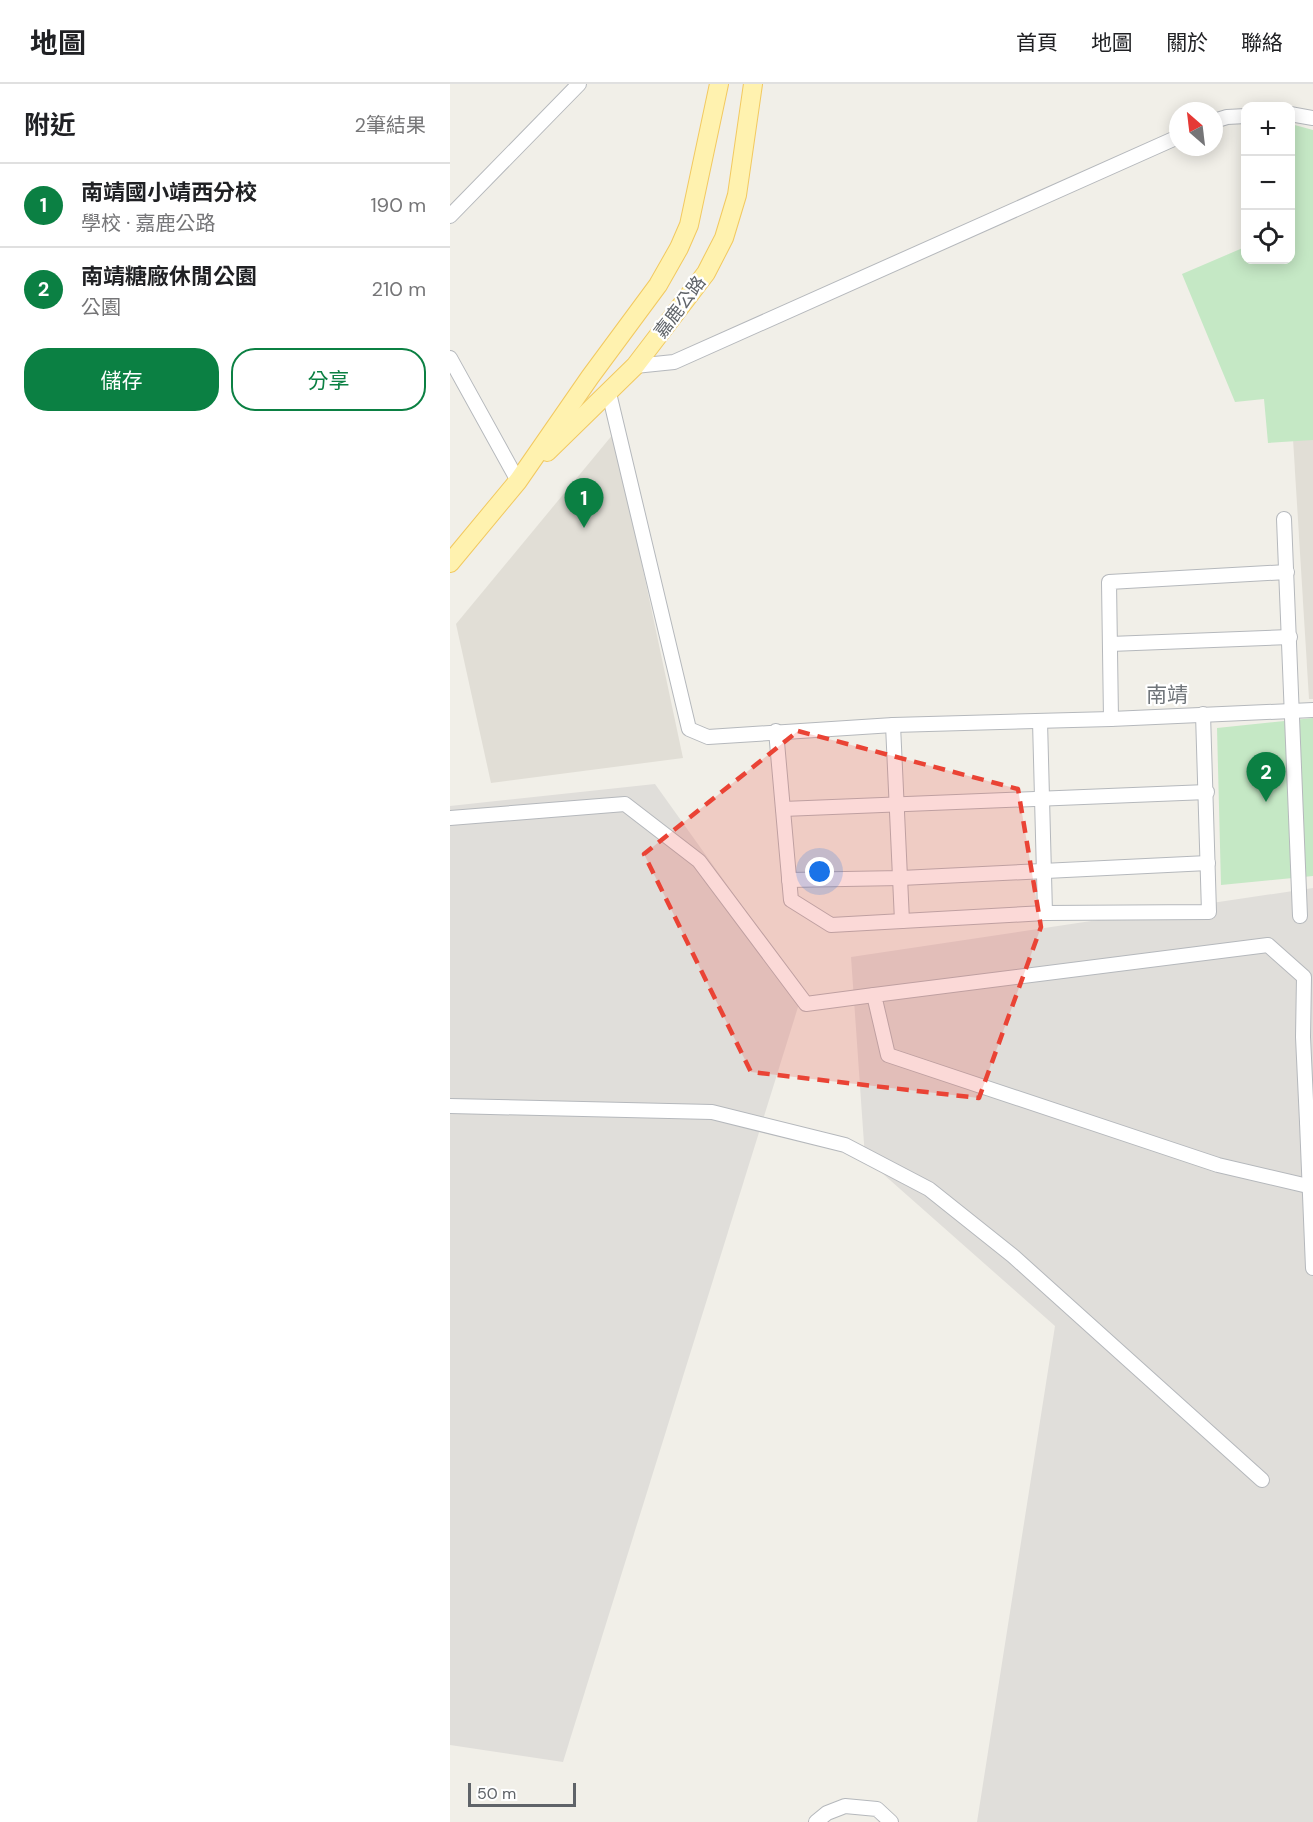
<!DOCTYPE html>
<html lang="zh-TW">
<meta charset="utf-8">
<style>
body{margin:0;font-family:"DM Sans","Noto Sans TC",sans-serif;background:#f2f2f2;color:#202124}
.controls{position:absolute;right:18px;top:18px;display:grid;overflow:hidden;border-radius:12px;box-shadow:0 3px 15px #0003}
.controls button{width:54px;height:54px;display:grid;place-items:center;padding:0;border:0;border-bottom:2px solid #e0e0e0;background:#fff;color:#202124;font:30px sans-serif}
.compass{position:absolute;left:719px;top:18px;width:54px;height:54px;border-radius:50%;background:#fff;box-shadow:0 3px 15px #0003;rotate:332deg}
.scale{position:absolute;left:18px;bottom:15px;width:108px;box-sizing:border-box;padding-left:6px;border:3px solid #5f6368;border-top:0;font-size:16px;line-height:21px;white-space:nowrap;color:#5f6368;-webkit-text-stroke:4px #fff;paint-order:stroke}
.you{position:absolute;left:370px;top:788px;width:21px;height:21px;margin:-15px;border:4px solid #fff;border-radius:50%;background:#1a73e8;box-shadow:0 0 0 9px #1a73e833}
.badge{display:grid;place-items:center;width:39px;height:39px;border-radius:50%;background:#0b8043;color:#fff;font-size:20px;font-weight:700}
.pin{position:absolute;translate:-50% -50px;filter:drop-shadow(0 2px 3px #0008)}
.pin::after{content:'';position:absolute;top:32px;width:21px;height:18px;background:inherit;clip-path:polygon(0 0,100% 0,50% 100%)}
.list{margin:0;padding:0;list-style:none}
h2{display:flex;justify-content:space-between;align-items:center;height:78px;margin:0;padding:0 24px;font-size:26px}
h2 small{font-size:20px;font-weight:400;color:#757577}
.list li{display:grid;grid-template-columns:39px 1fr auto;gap:18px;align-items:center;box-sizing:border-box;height:84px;padding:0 24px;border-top:2px solid #e0e0e0}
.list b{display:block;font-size:22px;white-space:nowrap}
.list p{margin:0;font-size:20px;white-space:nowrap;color:#757577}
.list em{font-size:20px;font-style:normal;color:#757577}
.actions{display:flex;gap:12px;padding:18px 24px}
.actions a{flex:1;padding:14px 0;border:2px solid #0b8043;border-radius:24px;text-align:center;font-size:21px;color:#0b8043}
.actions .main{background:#0b8043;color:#fff}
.icon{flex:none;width:33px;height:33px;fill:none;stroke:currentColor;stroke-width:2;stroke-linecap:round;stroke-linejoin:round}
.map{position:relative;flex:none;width:863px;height:1738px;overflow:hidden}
header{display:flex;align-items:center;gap:36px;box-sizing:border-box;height:84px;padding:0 30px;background:#fff;border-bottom:2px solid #e0e0e0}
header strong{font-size:28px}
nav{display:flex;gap:33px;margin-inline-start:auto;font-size:21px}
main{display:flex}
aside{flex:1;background:#fff}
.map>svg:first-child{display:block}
.industrial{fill:#e0deda}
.education{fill:#e1ded6}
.green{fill:#c5e8c5}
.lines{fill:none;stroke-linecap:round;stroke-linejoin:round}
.minor-casing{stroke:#b5b8bc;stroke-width:16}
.major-casing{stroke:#f2c960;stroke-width:20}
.minor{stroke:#fff;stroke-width:14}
.major{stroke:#fff2af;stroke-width:18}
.marked{fill:#ea4335;fill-opacity:0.2;stroke:#ea4335;stroke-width:4.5;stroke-dasharray:12 8;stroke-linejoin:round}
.labels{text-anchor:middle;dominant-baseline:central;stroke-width:4.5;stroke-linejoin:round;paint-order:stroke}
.street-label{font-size:18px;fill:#5f6368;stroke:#fff}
.quarter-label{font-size:21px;fill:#70757a;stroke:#fff}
</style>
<header>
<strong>地圖</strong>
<nav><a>首頁</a><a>地圖</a><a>關於</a><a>聯絡</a></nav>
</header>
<main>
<aside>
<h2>附近<small>2筆結果</small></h2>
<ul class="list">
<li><span class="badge">1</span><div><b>南靖國小靖西分校</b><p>學校 · 嘉鹿公路</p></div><em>190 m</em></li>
<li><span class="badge">2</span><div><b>南靖糖廠休閒公園</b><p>公園</p></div><em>210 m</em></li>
</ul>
<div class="actions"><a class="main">儲存</a><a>分享</a></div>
</aside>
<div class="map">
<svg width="863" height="1738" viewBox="0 0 863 1738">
<rect width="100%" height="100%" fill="#f1efe8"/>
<g class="industrial">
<polygon points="205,700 353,907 113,1678 0,1661 0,722"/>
<polygon points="863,804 863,1738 527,1738 605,1242 415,1074 401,873"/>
</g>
<g class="education">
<polygon points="164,349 233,674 41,699 6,540"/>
<polygon points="863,353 863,615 859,615 843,355"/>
</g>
<g class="green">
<polygon points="841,40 863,46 863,356 818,359 814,315 785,318 732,190 795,163 796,176 840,176"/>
<polygon points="863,634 863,792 771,801 767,644"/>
</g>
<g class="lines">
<g class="minor-casing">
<g id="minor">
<polyline points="840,30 863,34"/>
<polyline points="764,37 777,33 796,32"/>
<polyline points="0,132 129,0"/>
<polyline points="0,274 68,397"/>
<polyline points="185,282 224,278 728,53"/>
<polyline points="159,309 239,645 258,653 443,641 661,635 863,626"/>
<polyline points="834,435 850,832"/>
<polyline points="660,560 840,553"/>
<polyline points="661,635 659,498 837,488"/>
<polyline points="590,637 595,829"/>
<polyline points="443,641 452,837"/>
<polyline points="326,647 341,816 381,841 595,829 759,828 753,630"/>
<polyline points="333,725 757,708"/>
<polyline points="0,734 175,720 249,777 356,920 424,911"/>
<polyline points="339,796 451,794 758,779"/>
<polyline points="0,1022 262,1028 395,1061 479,1105 563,1172 812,1396"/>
<polyline points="857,1038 853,953 854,893 818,861 424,911 438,971 768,1081 858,1102"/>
<polyline points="863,1038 857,1038 863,1184"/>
<polyline points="366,1738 377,1729 395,1722 427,1725 441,1738"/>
</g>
</g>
<g class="major-casing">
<g id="major">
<polyline points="97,368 185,282 256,189 274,154 287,111 303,0"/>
<polyline points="0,479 68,397 140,293 208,201 229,164 239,141 269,0"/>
</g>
</g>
<use href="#minor" class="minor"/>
<use href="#major" class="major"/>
</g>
<path class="marked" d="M348 647 568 705 591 843 529 1014 301 988 194 770Z"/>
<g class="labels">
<g class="street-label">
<text transform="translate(230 223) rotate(-53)">嘉鹿公路</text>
</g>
<g class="quarter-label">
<text x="717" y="611">南靖</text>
</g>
</g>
</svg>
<div class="controls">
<button>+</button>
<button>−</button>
<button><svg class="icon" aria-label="locate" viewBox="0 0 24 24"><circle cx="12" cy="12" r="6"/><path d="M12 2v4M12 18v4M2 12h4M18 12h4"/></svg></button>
</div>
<svg class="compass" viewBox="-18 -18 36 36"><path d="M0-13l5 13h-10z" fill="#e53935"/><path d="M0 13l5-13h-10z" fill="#757577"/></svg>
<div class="scale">50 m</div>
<div class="you"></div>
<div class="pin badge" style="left:134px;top:444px">1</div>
<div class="pin badge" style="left:816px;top:718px">2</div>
</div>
</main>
